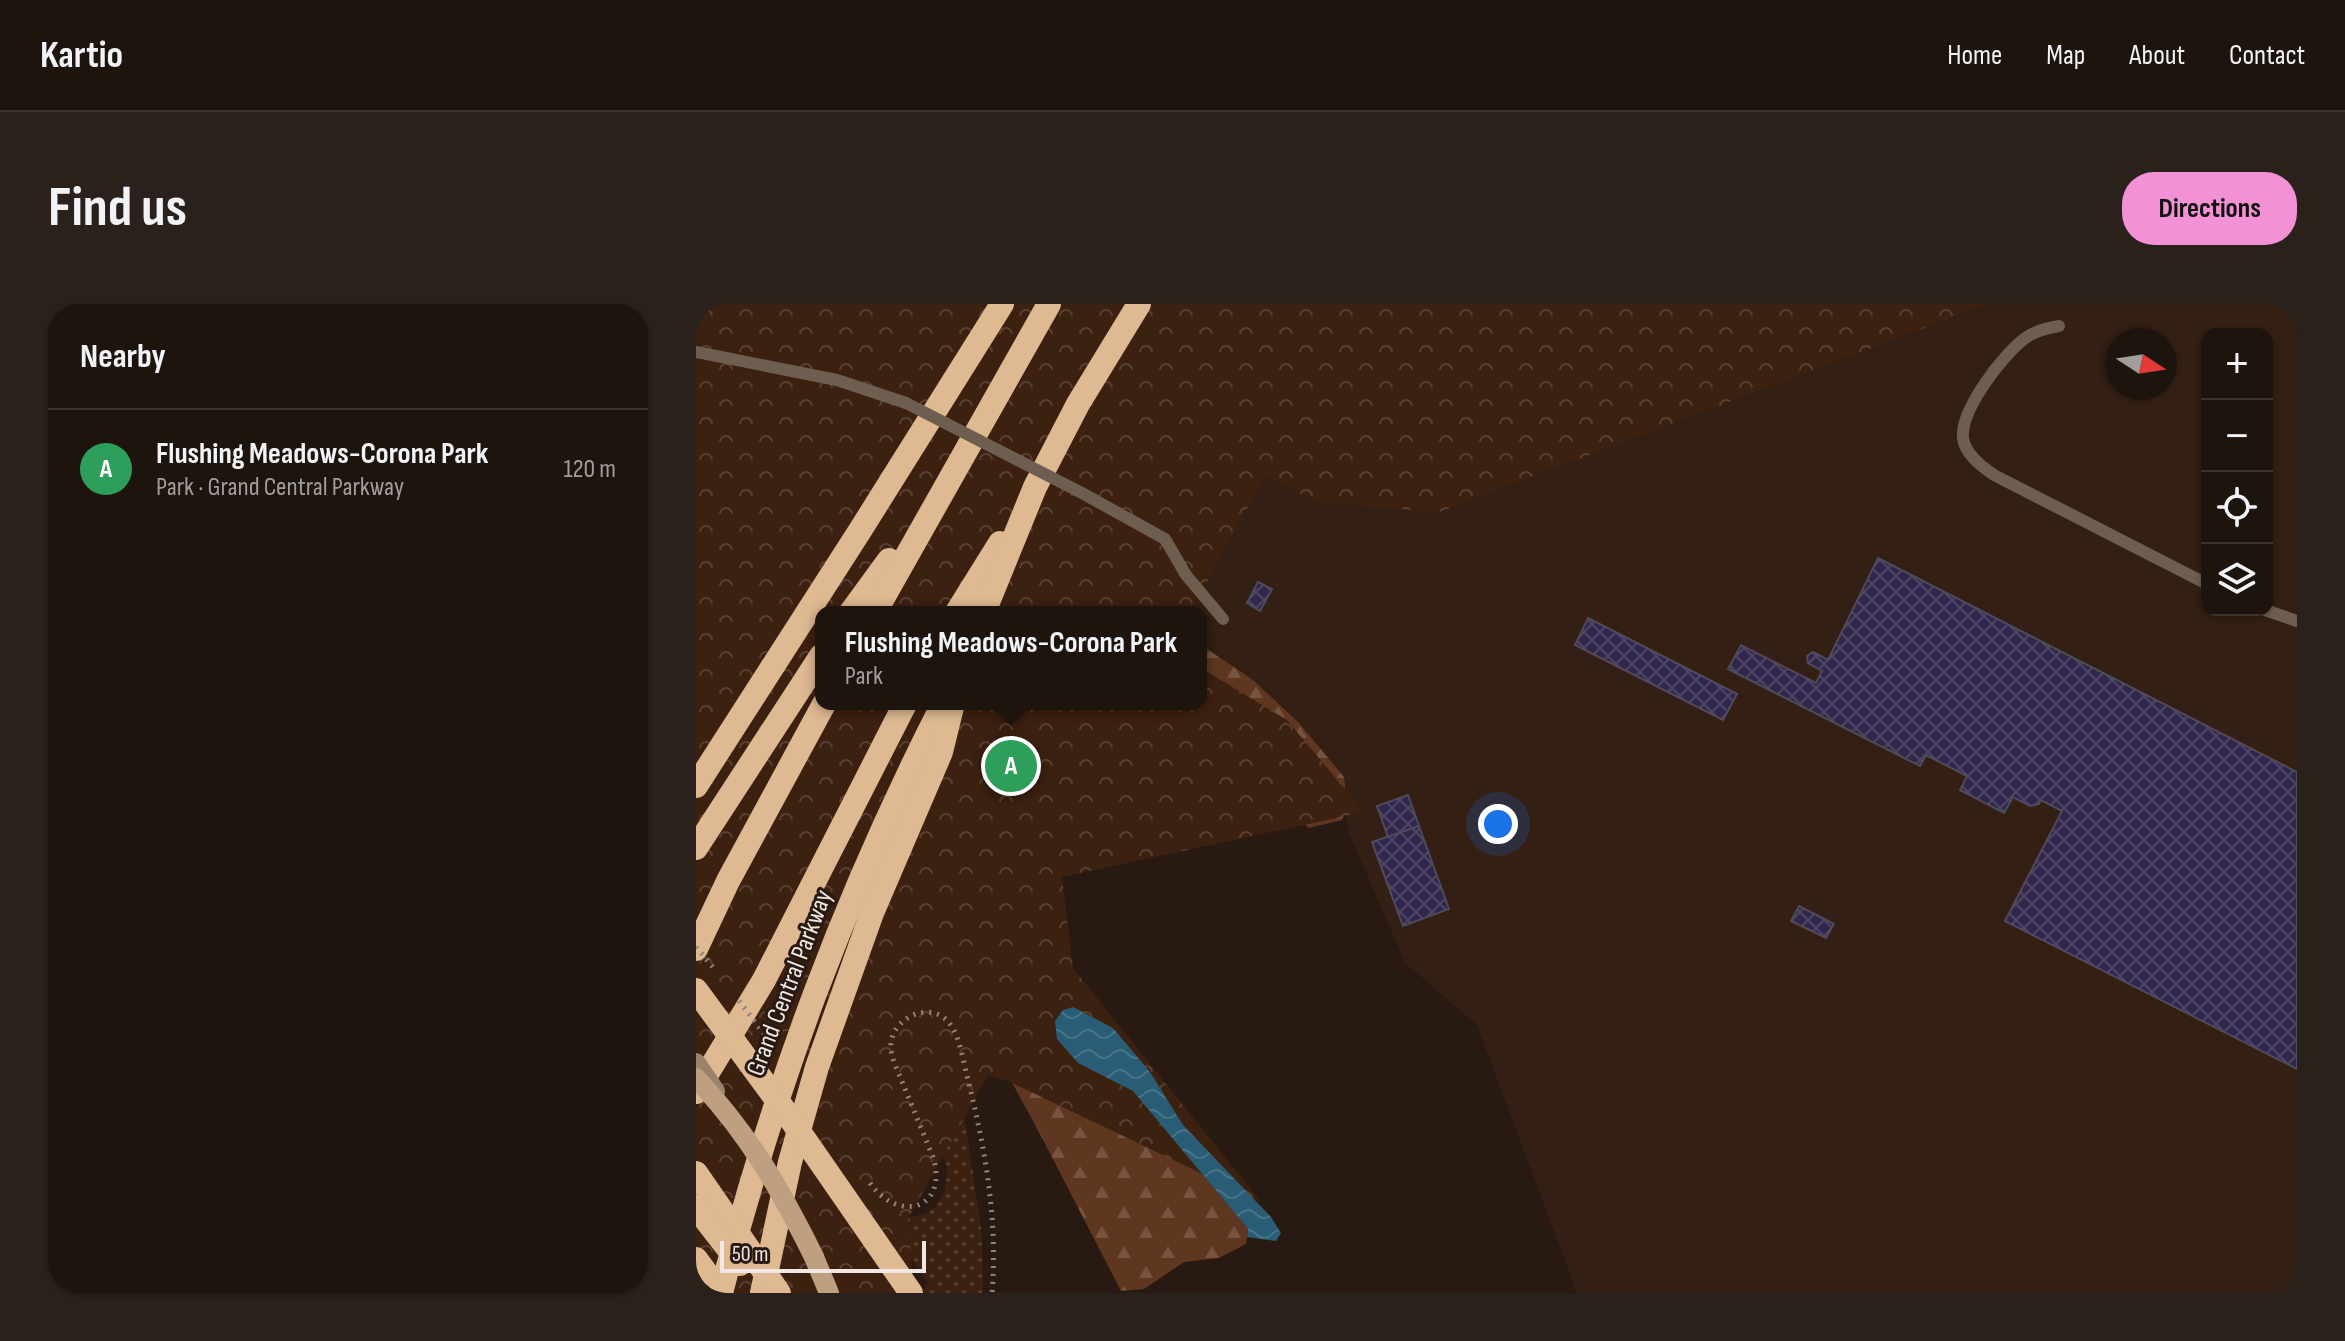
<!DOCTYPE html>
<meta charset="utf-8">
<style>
body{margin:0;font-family:"Sofia Sans Condensed",sans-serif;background:#2b211c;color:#f1f3f6}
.controls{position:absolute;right:24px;top:24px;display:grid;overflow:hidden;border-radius:16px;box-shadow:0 2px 6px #0004}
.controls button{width:72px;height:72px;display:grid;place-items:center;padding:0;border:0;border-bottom:2px solid #3c332e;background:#1e140e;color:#f1f3f6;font:40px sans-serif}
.compass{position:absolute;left:1409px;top:24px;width:72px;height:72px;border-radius:50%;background:#1e140e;box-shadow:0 2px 6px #0004;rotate:102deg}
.scale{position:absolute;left:24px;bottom:20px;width:206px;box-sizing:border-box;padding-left:8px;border:4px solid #f2e7e2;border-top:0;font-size:22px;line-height:28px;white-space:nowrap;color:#f2e7e2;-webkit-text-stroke:6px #281a12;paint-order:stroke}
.you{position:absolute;left:802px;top:520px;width:28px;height:28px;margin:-20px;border:6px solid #fff;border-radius:50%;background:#1a73e8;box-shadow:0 0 0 12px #1a73e833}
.badge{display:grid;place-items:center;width:52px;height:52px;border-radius:50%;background:#f391d5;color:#fff;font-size:26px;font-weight:700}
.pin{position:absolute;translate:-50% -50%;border:4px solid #fff;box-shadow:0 2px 8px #0006}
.popup{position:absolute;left:119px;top:302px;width:392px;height:104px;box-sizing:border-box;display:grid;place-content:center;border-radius:16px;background:#1e140e;filter:drop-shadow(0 2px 6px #0005);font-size:26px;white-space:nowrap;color:#a19e9e}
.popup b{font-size:30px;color:#f1f3f6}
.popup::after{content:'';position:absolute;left:50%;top:100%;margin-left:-16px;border:16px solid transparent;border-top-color:#1e140e}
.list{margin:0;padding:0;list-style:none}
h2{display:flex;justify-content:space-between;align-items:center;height:104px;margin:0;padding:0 32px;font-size:34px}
h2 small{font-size:26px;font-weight:400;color:#a19e9e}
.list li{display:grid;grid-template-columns:52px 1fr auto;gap:24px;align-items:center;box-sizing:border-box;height:120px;padding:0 32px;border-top:2px solid #3c332e}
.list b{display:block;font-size:30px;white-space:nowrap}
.list p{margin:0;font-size:26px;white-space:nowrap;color:#a19e9e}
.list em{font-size:26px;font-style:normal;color:#a19e9e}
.icon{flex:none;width:44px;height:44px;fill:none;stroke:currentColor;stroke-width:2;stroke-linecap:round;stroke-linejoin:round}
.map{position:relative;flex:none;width:1601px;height:989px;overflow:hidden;border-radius:32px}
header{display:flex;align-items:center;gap:48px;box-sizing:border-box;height:112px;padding:0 40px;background:#1e140e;border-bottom:2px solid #3c332e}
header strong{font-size:38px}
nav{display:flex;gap:44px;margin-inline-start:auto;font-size:28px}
.intro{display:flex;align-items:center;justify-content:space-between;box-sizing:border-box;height:192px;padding:0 48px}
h1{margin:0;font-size:56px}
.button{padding:20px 36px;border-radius:32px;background:#f391d5;color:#111;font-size:28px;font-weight:700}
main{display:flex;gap:48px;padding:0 48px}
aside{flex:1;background:#1e140e;border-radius:32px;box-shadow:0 2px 6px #0004}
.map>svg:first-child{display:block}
.built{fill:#331f13;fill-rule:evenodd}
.grass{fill:url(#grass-dots)}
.forest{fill:url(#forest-firs)}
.park{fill:url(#park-crowns)}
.water{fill:url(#water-waves)}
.building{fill:url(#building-cross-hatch);stroke:#4e4b5b;stroke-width:2}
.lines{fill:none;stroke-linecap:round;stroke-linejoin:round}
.path{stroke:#90847d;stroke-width:5;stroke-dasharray:2 6;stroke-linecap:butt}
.service{stroke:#6d5e4f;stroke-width:12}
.primary{stroke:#be9f7f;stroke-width:20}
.motorway{stroke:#deb992;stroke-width:24}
.path-bridge{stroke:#90847d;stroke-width:5;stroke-dasharray:2 6;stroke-linecap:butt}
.service-bridge{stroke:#6d5e4f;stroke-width:12}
.secondary-bridge{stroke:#9b836a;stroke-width:20}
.primary-bridge{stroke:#be9f7f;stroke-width:20}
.motorway-bridge{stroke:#deb992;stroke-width:24}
.labels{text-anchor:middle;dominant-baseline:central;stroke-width:6;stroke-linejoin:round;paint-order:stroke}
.street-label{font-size:26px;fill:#f2e7e2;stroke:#281a12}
</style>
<header>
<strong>Kartio</strong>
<nav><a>Home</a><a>Map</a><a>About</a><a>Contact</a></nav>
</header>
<div class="intro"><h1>Find us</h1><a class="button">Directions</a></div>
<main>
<aside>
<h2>Nearby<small></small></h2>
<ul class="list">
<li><span class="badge" style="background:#2e9e5b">A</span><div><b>Flushing Meadows-Corona Park</b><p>Park · Grand Central Parkway</p></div><em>120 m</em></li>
</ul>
</aside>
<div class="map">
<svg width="1601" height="989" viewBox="0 0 1601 989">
<defs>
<pattern id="grass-dots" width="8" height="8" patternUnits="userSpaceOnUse" patternTransform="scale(2)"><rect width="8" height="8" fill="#3c2010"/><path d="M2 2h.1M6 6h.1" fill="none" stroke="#594032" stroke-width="1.8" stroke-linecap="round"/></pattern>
<pattern id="forest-firs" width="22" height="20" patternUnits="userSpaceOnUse" patternTransform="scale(2)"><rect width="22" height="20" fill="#5f3720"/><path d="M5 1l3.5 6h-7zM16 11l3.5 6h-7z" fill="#765440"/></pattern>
<pattern id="park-crowns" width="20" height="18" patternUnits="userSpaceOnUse" patternTransform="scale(2)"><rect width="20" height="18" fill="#3c2010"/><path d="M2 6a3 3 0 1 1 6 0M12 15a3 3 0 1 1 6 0" fill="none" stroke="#594032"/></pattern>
<pattern id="water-waves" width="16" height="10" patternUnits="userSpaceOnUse" patternTransform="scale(2)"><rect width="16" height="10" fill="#295d75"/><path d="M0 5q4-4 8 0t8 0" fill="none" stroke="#487488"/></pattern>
<pattern id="building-cross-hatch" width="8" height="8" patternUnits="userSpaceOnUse" patternTransform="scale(2)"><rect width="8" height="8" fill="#31264c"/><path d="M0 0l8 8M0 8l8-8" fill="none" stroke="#4f4666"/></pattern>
</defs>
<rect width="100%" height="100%" fill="#281a12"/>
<path class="built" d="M1292 0H1601V989H881L781 721 709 659 653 529 649 511 667 508 505 364V308H495L569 172 744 208ZM1511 30H1571V306H1511ZM1421 36H1469V84H1421Z"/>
<polygon class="grass" points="210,753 266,796 286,931 287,989 221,989 232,979 180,906 201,914 217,913 231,909 239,903 249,886 251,863"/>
<polygon class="forest" points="505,341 557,376 603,419 648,473 651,503 646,516 613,524 600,513 327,523 356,698 437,787 552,925 550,940 523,954 488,958 448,985 425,987 343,828 281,714 276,486 505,400"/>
<polygon class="park" points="0,0 1292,0 744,208 623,199 569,172 495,308 125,308 125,400 505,400 505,364 591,416 668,508 366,573 377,664 565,898 312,777 292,771 212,915 218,989 0,989"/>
<polygon class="water" points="377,703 417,724 454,768 487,821 575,913 585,929 580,937 551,933 552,925 437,787 382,759 361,735 359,717 367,706"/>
<g class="building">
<polygon points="1182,254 1601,468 1601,765 1309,617 1366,507 1345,496 1343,500 1334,502 1317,493 1308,509 1264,486 1271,472 1230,451 1224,462 1032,365 1045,341 1120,379 1126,367 1112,359 1111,352 1117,348 1132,356"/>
<polygon points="562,278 576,285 564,307 551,299"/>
<polygon points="892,314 1041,390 1027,416 879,341"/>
<polygon points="712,491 723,522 692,533 681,502"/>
<polygon points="723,522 753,605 707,622 676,538"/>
<polygon points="1103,602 1138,620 1130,634 1095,617"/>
</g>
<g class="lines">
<path class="path" d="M174 879C203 920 253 905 237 853 227 829 217 804 207 780 203 769 196 757 195 745 192 715 235 694 254 720 264 734 267 756 271 772 289 844 302 914 296 989"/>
<g class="service">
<path d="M1363 22C1351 24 1337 28 1328 35 1307 51 1264 106 1267 134 1269 150 1285 162 1298 171L1511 280"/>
<polyline points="0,48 141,76 210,99"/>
<polyline points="386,189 469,235 490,271 527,315"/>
<polyline points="1569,306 1601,317"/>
</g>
<polyline class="primary" points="118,953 133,989"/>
<g class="motorway">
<polyline points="155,308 193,256"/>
<polyline points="179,308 353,0"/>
<polyline points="261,308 304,239"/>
<polyline points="288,308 339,183 382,100 443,0"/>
<polyline points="0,482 165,225 306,0"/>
<polyline points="0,544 125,352"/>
<polyline points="0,645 32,577 128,400"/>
<polyline points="0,788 68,676 209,400"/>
<polyline points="0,955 25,989"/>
<path d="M25 989C79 780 149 592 247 400"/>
<polyline points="66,989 94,858 121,763 176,609 245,448 256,403"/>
</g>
<g class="path-bridge">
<polyline points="0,643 20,667"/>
<polyline points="43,697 78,743"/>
</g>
<polyline class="service-bridge" points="210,99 386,189"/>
<polyline class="secondary-bridge" points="0,759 19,787"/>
<path class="primary-bridge" d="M0 774C52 829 85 886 118 953"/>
<g class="motorway-bridge">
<polyline points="0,686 89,807 215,989"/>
<polyline points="0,869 83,989"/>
<polyline points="0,903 44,960"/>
</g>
</g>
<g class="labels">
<g class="street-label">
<text transform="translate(94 679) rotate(-69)">Grand Central Parkway</text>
</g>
</g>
</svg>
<div class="controls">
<button>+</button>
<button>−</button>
<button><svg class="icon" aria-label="locate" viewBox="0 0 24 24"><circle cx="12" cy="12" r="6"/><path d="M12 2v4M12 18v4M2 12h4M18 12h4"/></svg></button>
<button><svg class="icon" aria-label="layers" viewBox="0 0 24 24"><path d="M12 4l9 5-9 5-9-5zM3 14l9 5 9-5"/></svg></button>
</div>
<svg class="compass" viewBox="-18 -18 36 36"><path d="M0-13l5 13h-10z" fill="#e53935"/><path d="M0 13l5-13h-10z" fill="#a19e9e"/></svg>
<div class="scale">50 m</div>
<div class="you"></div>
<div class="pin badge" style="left:315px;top:462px;background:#2e9e5b">A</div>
<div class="popup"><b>Flushing Meadows-Corona Park</b>Park</div>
</div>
</main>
